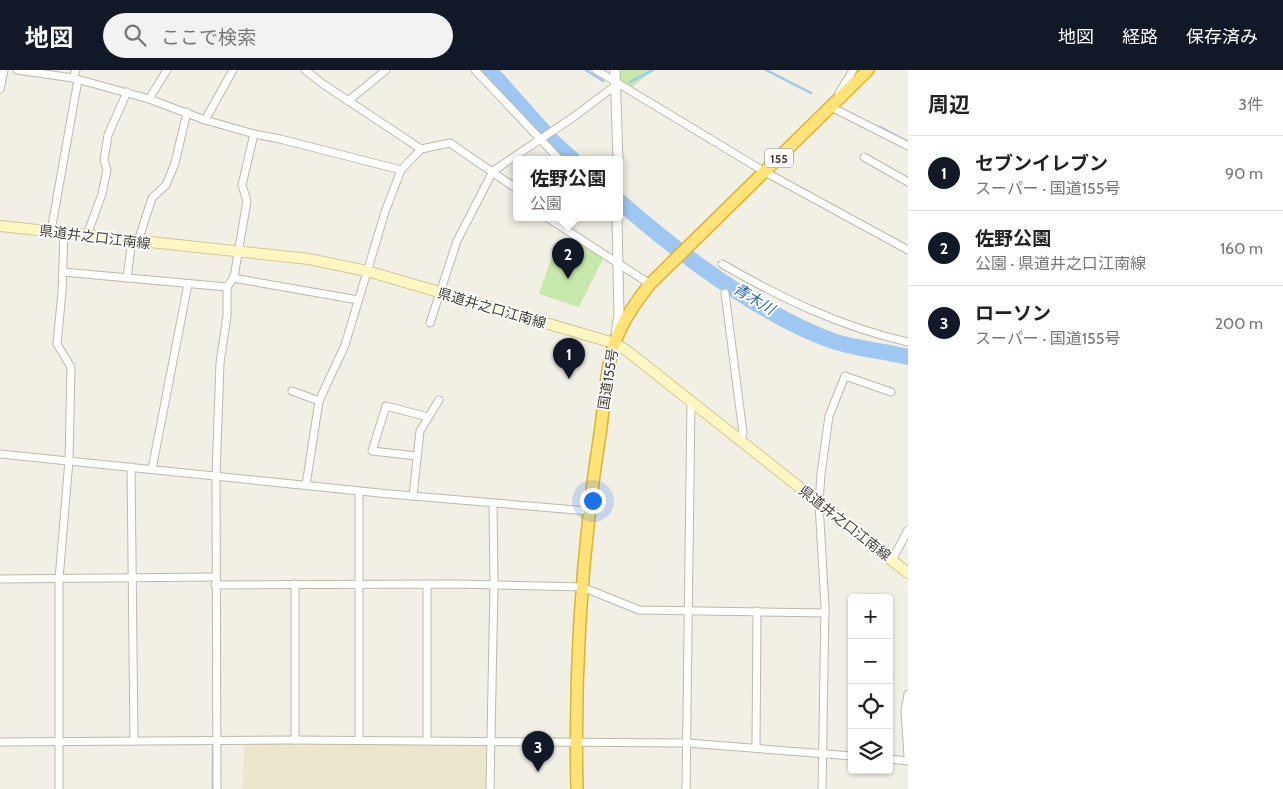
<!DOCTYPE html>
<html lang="ja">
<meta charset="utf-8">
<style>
body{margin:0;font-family:Cabin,"Noto Sans JP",sans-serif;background:#f2f2f2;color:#222}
.controls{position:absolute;right:15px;bottom:15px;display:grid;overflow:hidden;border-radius:5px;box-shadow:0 1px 4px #0004}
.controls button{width:45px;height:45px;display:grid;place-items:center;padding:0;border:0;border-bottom:1px solid #e0e0e0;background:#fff;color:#222;font:25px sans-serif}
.you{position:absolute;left:592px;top:430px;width:18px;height:18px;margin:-12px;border:4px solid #fff;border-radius:50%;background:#1a73e8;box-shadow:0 0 0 8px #1a73e833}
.badge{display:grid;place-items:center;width:32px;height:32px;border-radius:50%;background:#111827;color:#fff;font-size:16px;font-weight:700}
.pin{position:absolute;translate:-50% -41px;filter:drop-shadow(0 1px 2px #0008)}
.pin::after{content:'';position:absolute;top:26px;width:18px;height:15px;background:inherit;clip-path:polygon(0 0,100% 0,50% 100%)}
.popup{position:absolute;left:513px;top:86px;width:110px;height:65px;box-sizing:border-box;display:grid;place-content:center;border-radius:5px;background:#fff;filter:drop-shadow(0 1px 4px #0005);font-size:16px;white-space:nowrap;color:#767676}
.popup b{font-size:19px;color:#222}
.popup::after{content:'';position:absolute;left:50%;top:100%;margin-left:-10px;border:10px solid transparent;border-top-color:#fff}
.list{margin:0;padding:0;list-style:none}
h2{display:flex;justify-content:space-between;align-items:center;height:65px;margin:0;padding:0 20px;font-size:21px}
h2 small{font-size:16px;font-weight:400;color:#767676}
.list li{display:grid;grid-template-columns:32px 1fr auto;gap:15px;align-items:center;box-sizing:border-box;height:75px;padding:0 20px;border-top:1px solid #e0e0e0}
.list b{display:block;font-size:19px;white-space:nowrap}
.list p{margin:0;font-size:16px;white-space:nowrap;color:#767676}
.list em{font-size:16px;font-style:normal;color:#767676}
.icon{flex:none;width:28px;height:28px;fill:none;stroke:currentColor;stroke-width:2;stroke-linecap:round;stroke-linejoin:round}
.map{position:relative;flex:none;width:908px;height:719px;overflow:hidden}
header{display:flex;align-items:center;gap:30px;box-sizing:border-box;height:70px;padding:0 25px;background:#111827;color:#fff}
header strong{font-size:24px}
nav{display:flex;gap:28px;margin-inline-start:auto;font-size:18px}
.search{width:350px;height:45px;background:#f2f2f2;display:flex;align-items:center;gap:12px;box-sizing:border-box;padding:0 18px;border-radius:28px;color:#767676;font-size:19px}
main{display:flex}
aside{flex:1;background:#fff}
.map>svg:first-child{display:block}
.education{fill:#ece6cd}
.green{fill:#c6e8ab}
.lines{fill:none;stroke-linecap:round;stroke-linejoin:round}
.stream{stroke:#9ec7f1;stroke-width:2.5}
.river{stroke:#9ec7f1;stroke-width:16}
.minor-casing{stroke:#beb8a6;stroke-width:9}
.tertiary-casing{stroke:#beb8a6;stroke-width:11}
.secondary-casing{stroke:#d3c893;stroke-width:12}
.trunk-casing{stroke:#dfb131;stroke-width:14}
.minor{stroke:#fff;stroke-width:7}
.tertiary{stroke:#fff;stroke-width:9}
.secondary{stroke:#fff6c1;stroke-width:10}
.trunk{stroke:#ffe379;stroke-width:11}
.labels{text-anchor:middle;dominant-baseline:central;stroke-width:4;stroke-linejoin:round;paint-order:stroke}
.shield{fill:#fff;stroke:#7c7971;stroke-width:1}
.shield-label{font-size:12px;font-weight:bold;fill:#443f34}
.street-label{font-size:14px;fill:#443f34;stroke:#fff}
.water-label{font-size:15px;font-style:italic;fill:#2c6bb1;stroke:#fff}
</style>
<header>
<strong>地図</strong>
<div class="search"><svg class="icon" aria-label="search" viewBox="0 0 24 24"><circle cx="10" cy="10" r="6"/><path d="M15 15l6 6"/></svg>ここで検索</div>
<nav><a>地図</a><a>経路</a><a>保存済み</a></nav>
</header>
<main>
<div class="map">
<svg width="908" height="719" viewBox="0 0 908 719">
<rect width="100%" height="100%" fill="#f2efe4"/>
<polygon class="education" points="250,673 488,676 488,719 243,719 244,678"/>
<g class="green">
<polygon points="616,0 654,0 632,17 616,15"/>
<polygon points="576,169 603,189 579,237 539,224 551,189 564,194"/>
</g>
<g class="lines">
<g class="stream">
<polyline points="586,0 603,11"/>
<polyline points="766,0 811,23"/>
<polyline points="630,12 653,0"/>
<polyline points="880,57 908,72"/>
<polyline points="213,677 213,719"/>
</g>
<g class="river">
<polyline points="489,0 552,71 573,90"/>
<path d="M619 131C677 182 760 245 833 271 857 279 884 281 908 287"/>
</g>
<g class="minor-casing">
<g id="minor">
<polyline points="17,0 73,8 149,29 205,50 254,64 280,69 401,100"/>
<polyline points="305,0 323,14 421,79"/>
<polyline points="475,0 560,90"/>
<polyline points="596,0 765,102 908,180"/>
<polyline points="73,8 76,0"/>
<polyline points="0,19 4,0"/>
<polyline points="839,23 853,0"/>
<polyline points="149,29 167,0"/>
<polyline points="348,31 386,0"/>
<polyline points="832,35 831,37 908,76"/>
<polyline points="205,50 233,0"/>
<polyline points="864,87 908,112"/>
<polyline points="548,148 650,214"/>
<polyline points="51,161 78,10"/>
<polyline points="87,165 102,124 107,100 104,90 108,65 127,22"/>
<polyline points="138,171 152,128 166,115 175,93 187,42"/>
<path d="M722 194C781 228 841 257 908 272"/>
<polyline points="63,202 227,217"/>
<polyline points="127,208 132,170"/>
<polyline points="233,208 358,230"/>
<polyline points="725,223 743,363 741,371"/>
<polyline points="430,253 457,171 493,101 575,46 616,15"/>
<polyline points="292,321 319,331"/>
<polyline points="0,384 389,424 588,441"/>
<polyline points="417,386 372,381 386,336 428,347"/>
<polyline points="131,397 134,671"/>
<polyline points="152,399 188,214"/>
<polyline points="306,415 319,331 345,275 385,142 401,100 421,79 450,73 517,119"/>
<polyline points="413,426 420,361 439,330"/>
<polyline points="892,490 908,460"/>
<polyline points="0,509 215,507"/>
<polyline points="215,515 454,514 582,517 639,540 825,543"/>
<polyline points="908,624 905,641 908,686"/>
<polyline points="295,670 295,514"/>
<polyline points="359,670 359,421"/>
<polyline points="427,670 427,514"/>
<polyline points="0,672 295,670 687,673 852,686"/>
<polyline points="756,678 757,541"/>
<polyline points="889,689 908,691"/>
<polyline points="59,719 59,509 69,390 71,297 57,274 62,222 64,162"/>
<polyline points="217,719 216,406 220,293 227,246 227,217 234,207 247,131 242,115 254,64"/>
<polyline points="490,719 494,515 493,434"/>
<polyline points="686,719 691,331"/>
<polyline points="822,719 825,537 819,433 821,404 829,346 845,306 891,322"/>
</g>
</g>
<g class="tertiary-casing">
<g id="tertiary">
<polyline points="615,0 618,90"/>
<polyline points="616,263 619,244 617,148"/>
</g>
</g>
<g class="secondary-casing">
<polyline id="secondary" points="0,156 309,189 367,201 614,273 626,280 908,503"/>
</g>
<g class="trunk-casing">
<path id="trunk" d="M577 719C574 598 582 477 601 357 604 334 607 292 615 272 623 250 636 232 650 214L868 0"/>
</g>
<use href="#minor" class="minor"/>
<use href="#tertiary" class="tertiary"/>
<use href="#secondary" class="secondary"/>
<use href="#trunk" class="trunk"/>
</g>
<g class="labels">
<rect class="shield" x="765" y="78.5" width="28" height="19" rx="4"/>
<g class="shield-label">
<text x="779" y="88">155</text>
</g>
<g class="street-label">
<text transform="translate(95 167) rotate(7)">県道井之口江南線</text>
<text transform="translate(492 238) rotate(16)">県道井之口江南線</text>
<text transform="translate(608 309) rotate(-81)">国道155号</text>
<text transform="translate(845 453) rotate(38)">県道井之口江南線</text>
</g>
<g class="water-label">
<text transform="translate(754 229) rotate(31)">青木川</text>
</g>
</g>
</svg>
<div class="controls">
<button>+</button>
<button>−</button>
<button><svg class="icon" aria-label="locate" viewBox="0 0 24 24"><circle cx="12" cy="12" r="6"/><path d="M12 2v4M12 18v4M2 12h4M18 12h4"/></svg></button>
<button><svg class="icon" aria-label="layers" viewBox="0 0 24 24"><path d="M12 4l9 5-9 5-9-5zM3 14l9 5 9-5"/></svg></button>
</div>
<div class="you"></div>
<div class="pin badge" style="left:569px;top:309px">1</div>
<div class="pin badge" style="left:568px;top:209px">2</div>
<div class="popup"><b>佐野公園</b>公園</div>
<div class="pin badge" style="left:538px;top:702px">3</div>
</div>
<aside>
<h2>周辺<small>3件</small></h2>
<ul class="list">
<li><span class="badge">1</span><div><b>セブンイレブン</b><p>スーパー · 国道155号</p></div><em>90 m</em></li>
<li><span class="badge">2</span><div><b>佐野公園</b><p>公園 · 県道井之口江南線</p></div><em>160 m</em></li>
<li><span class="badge">3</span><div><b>ローソン</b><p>スーパー · 国道155号</p></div><em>200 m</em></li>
</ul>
</aside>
</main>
